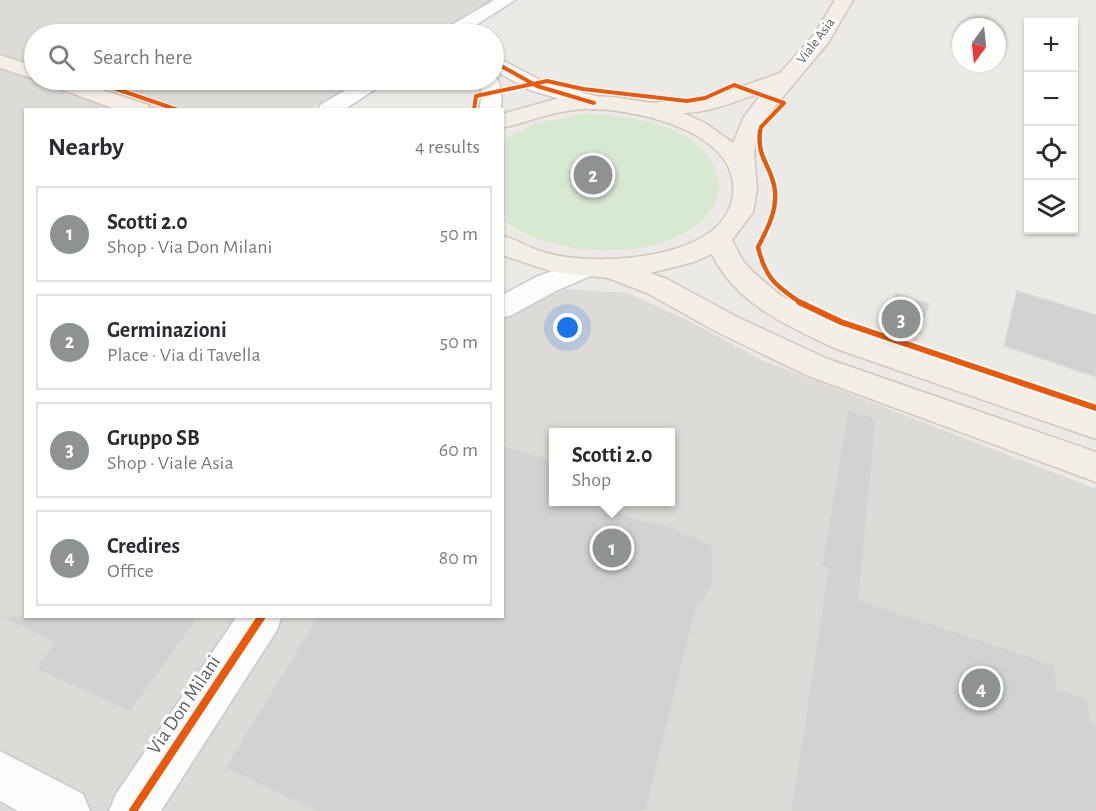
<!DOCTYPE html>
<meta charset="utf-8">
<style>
body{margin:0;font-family:"Alegreya Sans",sans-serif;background:#f2f2f3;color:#2b2b33}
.controls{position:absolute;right:18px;top:18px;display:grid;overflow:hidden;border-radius:0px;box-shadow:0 2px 4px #0004}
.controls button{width:54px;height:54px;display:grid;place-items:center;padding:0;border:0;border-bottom:2px solid #e1e1e2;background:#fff;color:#2b2b33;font:30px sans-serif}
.compass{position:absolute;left:952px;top:18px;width:54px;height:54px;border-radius:50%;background:#fff;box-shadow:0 2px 4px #0004;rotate:195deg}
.you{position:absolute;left:568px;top:328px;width:21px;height:21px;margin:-15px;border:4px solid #fff;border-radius:50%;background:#1a73e8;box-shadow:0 0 0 9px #1a73e833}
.badge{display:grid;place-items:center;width:39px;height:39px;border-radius:50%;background:#8e9293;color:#fff;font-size:20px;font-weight:700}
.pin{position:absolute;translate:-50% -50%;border:3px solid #fff;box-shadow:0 2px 6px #0006}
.popup{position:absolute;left:549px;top:428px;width:126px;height:78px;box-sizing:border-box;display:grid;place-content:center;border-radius:0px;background:#fff;filter:drop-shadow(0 2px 4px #0005);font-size:20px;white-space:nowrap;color:#7c7c81}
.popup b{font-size:22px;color:#2b2b33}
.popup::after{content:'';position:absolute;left:50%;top:100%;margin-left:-12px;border:12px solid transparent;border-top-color:#fff}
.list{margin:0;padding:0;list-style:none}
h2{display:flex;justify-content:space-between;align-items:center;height:78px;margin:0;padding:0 24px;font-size:26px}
h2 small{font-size:20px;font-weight:400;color:#7c7c81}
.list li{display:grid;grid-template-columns:39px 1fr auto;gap:18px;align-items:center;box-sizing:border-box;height:96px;margin:0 12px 12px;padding:0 12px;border:2px solid #e1e1e2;border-radius:0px}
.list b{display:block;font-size:22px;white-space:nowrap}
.list p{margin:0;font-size:20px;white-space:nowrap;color:#7c7c81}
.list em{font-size:20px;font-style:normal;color:#7c7c81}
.icon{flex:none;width:33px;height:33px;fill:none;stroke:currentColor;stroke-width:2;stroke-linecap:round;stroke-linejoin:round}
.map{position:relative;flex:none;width:1096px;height:811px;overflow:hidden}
.search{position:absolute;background:#fff;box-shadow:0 2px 4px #0004;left:24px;top:24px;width:480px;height:66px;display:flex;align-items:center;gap:15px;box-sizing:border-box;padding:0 21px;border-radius:33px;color:#7c7c81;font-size:22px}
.panel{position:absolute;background:#fff;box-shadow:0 2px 4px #0004;left:24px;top:108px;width:480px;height:510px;border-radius:0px}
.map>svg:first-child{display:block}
.industrial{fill:#dddbd8;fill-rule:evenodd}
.green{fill:#d8e9d2}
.building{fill:#d4d2d1;stroke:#dcd9d6;stroke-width:1.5}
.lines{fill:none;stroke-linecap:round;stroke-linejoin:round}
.minor-casing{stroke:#c8c8c8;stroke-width:3}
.primary-casing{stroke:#d5c5b4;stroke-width:3}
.minor{fill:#fcfcfb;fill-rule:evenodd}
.primary{fill:#f3efe8;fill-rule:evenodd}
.cycleway-far3-casing{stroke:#fff;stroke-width:6}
.cycleway-far2-casing{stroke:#fff;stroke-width:8}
.cycleway-far1-casing{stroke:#fff;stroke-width:10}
.cycleway-casing{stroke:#fff;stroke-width:11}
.cycleway-far3{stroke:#e8590c;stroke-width:4}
.cycleway-far2{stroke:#e8590c;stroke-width:4.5}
.cycleway-far1{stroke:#e8590c;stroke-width:6}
.cycleway{stroke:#e8590c;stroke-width:8}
.labels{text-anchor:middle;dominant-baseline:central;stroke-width:6;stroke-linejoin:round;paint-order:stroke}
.far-street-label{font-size:14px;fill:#5c6266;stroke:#fff}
.near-street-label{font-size:20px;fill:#5c6266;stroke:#fff}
</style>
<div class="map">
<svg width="1096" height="811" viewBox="0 0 1096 811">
<rect width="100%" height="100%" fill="#eceae7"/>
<path class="industrial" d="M0 0H493L435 34H34V80H361L311 109 26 110V616H502L503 316 567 289 628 293 689 321 762 360 1096 489V811H0ZM554 432H670V502H554Z"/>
<path class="green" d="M583 114C626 114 702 125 717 173 721 185 719 198 712 208 674 266 551 259 502 219L503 140 534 124Z"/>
<g class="building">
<polygon points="1017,291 1096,315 1096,377 1004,346"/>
<polygon points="896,293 929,304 919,333 884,321"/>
<polygon points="848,409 876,419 859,600 1055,665 1057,689 1088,699 1090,720 1096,722 1096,811 791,811 828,569 822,565"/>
<polygon points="502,445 554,461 554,501 602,501 623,514 642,521 665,525 712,545 712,587 696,608 646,811 317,811 225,768 318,616 502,616"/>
<polygon points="0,616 199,616 130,712 35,668 55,643"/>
</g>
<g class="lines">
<g class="minor-casing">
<g id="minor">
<polygon points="494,0 515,0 462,34 441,34 443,30"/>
<polygon points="494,56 544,82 602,98 605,103 602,108 594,109 530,90 494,70"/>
<path d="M494 75C503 84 502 97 501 110H479L482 94 478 80H494Z"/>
<polygon points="363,80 386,80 383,84 344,110 318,110 320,105"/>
<polygon points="585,259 595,262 599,268 595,274 556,291 512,315 502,318 502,295 536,277"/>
<polygon points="237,616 282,616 277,630 161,811 109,811 116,794"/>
<polygon points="0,751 83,794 90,811 18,811 0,801"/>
</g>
</g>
<g class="primary-casing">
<g id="primary">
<path d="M835 0H853L828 43 766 117 758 133 754 152 757 189 753 212 732 240 743 261 754 273 780 295 810 311 856 332 1096 413V439L834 348C786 325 736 304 712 254L694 262 650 273 667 279 737 317 828 359 1096 452V482L806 375 715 331 647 293 608 278 553 272 502 255V236C513 238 522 244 532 248 546 254 561 257 576 258 624 263 739 254 733 183 728 128 630 108 586 109 555 110 532 121 502 128V114L556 99 585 96 614 97 651 103 712 97 780 73 814 35ZM763 92 744 117 733 143 705 123 683 113C715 112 734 101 763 92Z"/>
<polygon points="0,55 34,66 34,79 0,68"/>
<polygon points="44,80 72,80 148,105 150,110 118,110 47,84"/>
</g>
</g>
<use href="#minor" class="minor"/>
<use href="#primary" class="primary"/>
<g class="cycleway-far3-casing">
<g id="cycleway-far3">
<polyline points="494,62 537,86 594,103"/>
<polyline points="90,80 178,110"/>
<polyline points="474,110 476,96 547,81 583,89 687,101 705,98 734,85 784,103 761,127 760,133"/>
</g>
</g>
<g class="cycleway-far2-casing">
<path id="cycleway-far2" d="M760 131C757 157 769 163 774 185 779 207 768 228 758 247 765 278 776 286 801 303"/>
</g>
<g class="cycleway-far1-casing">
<polyline id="cycleway-far1" points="799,302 841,322 1096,408"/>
</g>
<g class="cycleway-casing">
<polyline id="cycleway" points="133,811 262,616"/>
</g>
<use href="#cycleway-far3" class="cycleway-far3"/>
<use href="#cycleway-far2" class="cycleway-far2"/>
<use href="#cycleway-far1" class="cycleway-far1"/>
<use href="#cycleway" class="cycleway"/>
</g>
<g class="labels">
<g class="far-street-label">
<text transform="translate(816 41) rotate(-53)">Viale Asia</text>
</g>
<g class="near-street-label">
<text transform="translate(184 705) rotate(-56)">Via Don Milani</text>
</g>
</g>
</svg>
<div class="controls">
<button>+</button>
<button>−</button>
<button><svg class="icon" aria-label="locate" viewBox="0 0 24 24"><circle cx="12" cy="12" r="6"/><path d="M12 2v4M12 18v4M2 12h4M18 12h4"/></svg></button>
<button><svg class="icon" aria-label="layers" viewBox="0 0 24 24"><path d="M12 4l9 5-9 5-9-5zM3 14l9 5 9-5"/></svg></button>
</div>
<svg class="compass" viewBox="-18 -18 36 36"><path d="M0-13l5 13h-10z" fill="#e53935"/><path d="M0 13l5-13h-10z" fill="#7c7c81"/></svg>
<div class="you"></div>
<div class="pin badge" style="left:612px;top:548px">1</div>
<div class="popup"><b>Scotti 2.0</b>Shop</div>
<div class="pin badge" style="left:593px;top:175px">2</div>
<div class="pin badge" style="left:901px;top:319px">3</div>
<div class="pin badge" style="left:981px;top:688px">4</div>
<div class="search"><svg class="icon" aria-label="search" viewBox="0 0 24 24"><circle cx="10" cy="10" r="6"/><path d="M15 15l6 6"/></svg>Search here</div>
<section class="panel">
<h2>Nearby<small>4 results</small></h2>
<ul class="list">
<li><span class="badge">1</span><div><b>Scotti 2.0</b><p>Shop · Via Don Milani</p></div><em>50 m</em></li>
<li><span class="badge">2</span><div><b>Germinazioni</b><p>Place · Via di Tavella</p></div><em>50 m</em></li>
<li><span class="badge">3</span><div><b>Gruppo SB</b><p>Shop · Viale Asia</p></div><em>60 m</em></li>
<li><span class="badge">4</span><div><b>Credires</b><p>Office</p></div><em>80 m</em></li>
</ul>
</section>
</div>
